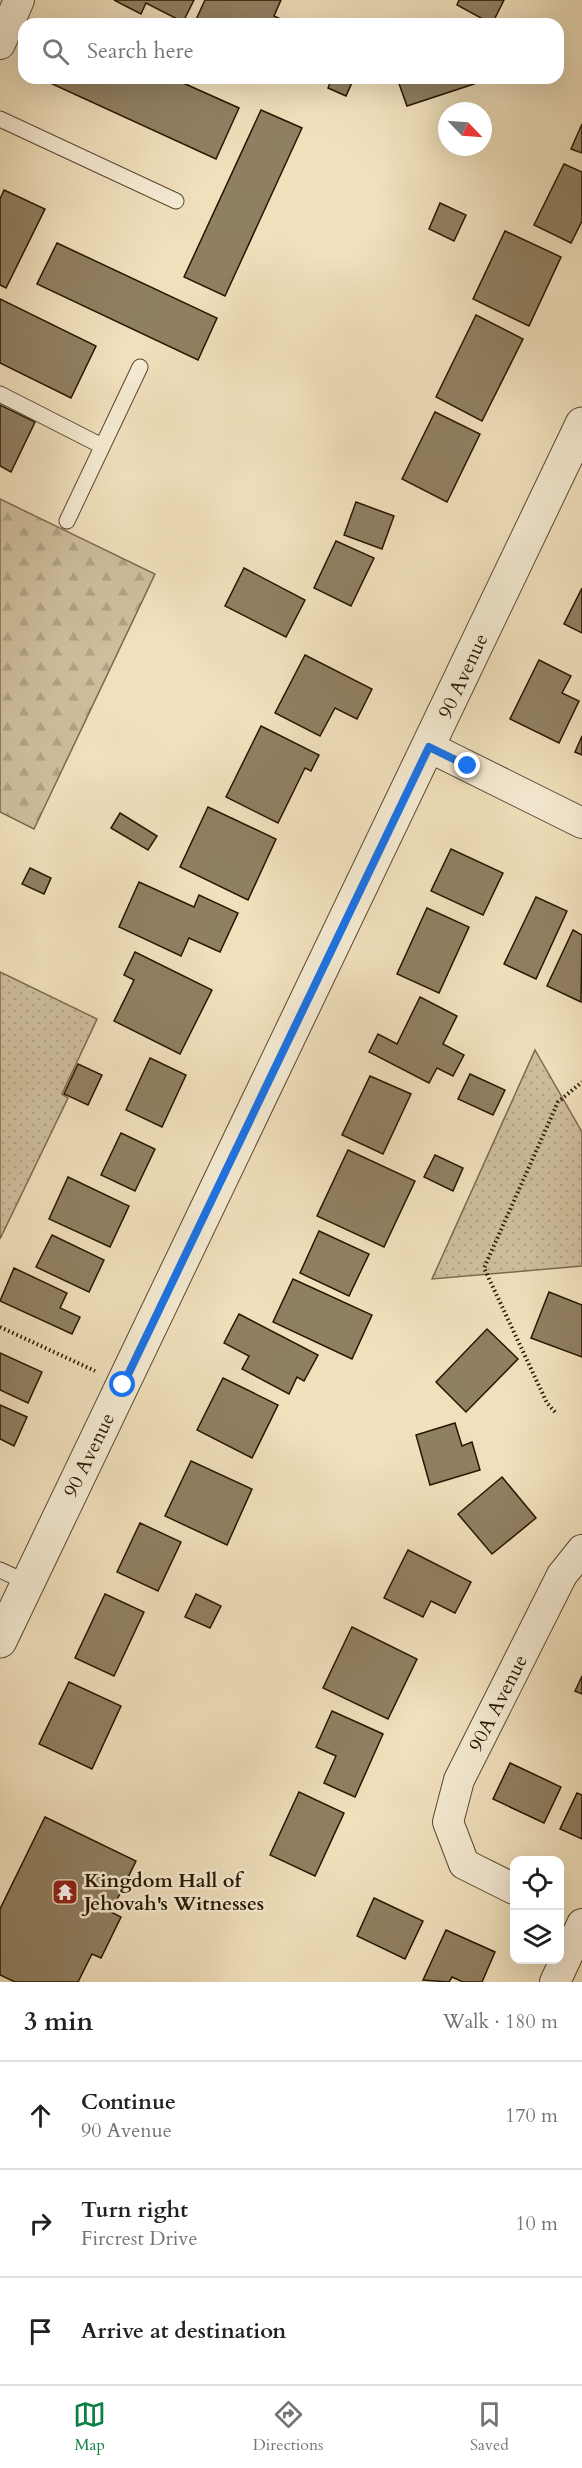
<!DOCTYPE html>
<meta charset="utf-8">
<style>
body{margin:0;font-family:Cardo,serif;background:#f6f6f6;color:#202124}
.controls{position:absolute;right:18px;bottom:18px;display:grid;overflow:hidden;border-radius:12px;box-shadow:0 6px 24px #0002}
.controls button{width:54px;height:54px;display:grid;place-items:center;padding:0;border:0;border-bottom:2px solid #e0e0e0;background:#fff;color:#202124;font:30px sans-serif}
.compass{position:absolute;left:438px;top:102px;width:54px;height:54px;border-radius:50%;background:#fff;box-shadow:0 6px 24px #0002;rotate:115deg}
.stop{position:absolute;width:18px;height:18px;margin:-14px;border:4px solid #1a73e8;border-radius:50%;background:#fff}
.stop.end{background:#1a73e8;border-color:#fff;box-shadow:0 2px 6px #0008}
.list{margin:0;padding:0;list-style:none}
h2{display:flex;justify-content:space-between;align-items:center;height:78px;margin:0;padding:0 24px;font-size:26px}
h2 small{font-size:20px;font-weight:400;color:#757577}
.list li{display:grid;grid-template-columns:39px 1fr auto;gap:18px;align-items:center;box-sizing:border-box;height:108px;padding:0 24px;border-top:2px solid #e0e0e0}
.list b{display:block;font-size:22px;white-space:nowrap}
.list p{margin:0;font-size:20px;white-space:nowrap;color:#757577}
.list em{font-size:20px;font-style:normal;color:#757577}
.icon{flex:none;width:33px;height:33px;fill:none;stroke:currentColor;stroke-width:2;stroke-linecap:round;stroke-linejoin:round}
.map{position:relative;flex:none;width:582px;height:1982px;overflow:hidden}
.search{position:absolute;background:#fff;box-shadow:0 6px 24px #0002;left:18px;right:18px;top:18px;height:66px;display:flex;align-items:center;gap:15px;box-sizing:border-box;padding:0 21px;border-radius:18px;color:#757577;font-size:22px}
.sheet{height:402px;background:#fff}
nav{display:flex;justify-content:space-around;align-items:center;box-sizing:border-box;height:84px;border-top:2px solid #e0e0e0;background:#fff;font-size:16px;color:#757577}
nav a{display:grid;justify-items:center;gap:3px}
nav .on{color:#0b8043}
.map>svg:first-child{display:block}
.grass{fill:url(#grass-dots);stroke:#7a6a4e;stroke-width:1.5}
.forest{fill:url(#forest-firs);stroke:#7a6a4e;stroke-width:1.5}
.building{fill:#908062;stroke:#271701;stroke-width:1.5}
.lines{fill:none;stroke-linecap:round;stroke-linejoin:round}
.service-casing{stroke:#594930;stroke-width:17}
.minor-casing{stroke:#594930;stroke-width:32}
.tertiary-casing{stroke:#594930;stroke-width:35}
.path{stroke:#271701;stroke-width:4;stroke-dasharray:1.5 3;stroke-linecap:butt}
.service{stroke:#f5ebd3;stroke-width:15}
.minor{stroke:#f5ebd3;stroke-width:30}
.tertiary{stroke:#f5ebd3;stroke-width:33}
.route{stroke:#1a73e8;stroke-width:8}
.labels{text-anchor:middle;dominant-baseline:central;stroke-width:5;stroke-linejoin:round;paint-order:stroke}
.street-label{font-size:20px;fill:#271701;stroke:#f5ebd3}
.poi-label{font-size:20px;font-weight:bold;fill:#271701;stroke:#f5ebd3;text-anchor:start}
</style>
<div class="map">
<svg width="582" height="1982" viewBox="0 0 582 1982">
<defs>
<pattern id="grass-dots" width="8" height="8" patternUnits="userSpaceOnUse" patternTransform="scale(1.5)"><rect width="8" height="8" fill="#cebe9c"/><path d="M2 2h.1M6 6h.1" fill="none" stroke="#b1a385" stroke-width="1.8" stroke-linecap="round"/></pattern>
<pattern id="forest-firs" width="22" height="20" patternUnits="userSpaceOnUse" patternTransform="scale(1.5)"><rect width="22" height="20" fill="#cebe9c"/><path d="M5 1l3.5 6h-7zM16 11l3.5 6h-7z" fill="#b1a385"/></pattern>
</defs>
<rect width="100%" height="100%" fill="#f0e0bc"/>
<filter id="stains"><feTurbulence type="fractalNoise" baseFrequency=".00333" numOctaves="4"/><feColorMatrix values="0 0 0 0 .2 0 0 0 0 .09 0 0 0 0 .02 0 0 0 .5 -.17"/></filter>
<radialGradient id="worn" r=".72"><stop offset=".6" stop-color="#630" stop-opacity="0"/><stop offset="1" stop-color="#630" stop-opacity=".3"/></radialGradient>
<g class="grass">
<polygon points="0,972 97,1019 62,1094 68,1098 0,1239"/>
<polygon points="535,1050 582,1132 582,1266 432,1279"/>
</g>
<polygon class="forest" points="0,499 155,574 34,829 0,812"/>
<g class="building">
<polygon points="114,0 194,0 183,22 146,3 141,14"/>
<polygon points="205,0 281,0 274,16 287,22 285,24 194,24"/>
<polygon points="459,0 504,0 492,24 457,5"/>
<polygon points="310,19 322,24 308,24"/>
<polygon points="53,78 172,78 239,108 216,159 50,83"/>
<polygon points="332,78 354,78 346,96 328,88"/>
<polygon points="397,78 472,78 474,84 407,106"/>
<polygon points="261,110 302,128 225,296 184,277"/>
<polygon points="582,124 582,153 571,149"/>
<polygon points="564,164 582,172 582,221 571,243 534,225"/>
<polygon points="4,190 45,209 6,288 0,285 0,199"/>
<polygon points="440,203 466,215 454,241 429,229"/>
<polygon points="505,231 561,257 529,326 473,299"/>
<polygon points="57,243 217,318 198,360 37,284"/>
<polygon points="0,299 96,346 71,398 0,363"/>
<polygon points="476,315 523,339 482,421 436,397"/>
<polygon points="0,405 35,422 11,472 0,466"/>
<polygon points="435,412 480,434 447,502 402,479"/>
<polygon points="356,502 394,516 382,549 344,535"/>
<polygon points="336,541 374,558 351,606 314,588"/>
<polygon points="244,568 305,600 286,637 225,606"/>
<polygon points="582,588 582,633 564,624"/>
<polygon points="305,655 372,689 357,719 335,708 320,736 275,713"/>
<polygon points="539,660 571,676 562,693 579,701 559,743 510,719"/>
<polygon points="261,726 319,755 311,771 305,768 278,823 226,797"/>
<polygon points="582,736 582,755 575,752"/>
<polygon points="208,807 276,839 248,900 180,867"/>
<polygon points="120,813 157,836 148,850 111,828"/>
<polygon points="451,849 503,873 483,915 431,891"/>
<polygon points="30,868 51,878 44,894 22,884"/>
<polygon points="139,882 194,907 199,895 238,913 220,952 189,938 181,956 119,927"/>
<polygon points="536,897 567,911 536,979 504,964"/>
<polygon points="427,908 469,927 439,993 397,974"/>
<polygon points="573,930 582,935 581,1002 547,986"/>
<polygon points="135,952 212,990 180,1054 114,1021 134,980 124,975"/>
<polygon points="420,997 457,1016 443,1044 464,1055 453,1076 437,1068 429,1083 369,1052 378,1034 397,1044"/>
<polygon points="150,1058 186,1075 162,1127 126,1110"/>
<polygon points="78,1064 102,1075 88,1105 64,1094"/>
<polygon points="470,1074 505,1090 493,1115 458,1099"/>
<polygon points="370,1076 411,1094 383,1154 342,1135"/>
<polygon points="121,1133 155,1149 135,1191 101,1175"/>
<polygon points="348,1150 415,1181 384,1247 317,1216"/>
<polygon points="435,1155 463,1168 453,1191 424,1177"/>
<polygon points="68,1177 129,1206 110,1247 49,1219"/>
<polygon points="319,1231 369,1254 349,1296 300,1273"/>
<polygon points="52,1235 104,1260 89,1292 36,1267"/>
<polygon points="14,1268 67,1293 60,1308 80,1317 72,1334 0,1301"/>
<polygon points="293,1279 372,1315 352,1359 273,1322"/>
<polygon points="549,1292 582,1305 582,1357 531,1338"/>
<polygon points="239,1314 318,1355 304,1381 297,1377 289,1394 242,1369 249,1356 224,1343"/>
<polygon points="487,1329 518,1359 466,1412 436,1382"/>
<polygon points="0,1353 42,1372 28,1403 0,1390"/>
<polygon points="223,1378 278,1405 252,1458 197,1430"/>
<polygon points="0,1405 27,1417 14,1446 0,1439"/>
<polygon points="455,1423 462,1446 472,1442 480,1470 430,1485 416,1435"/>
<polygon points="191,1461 252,1489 227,1545 165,1516"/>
<polygon points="502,1477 536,1518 492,1554 458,1514"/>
<polygon points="140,1523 181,1542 158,1591 117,1572"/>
<polygon points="408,1550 471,1582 455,1613 431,1601 423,1617 384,1598"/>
<polygon points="105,1594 144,1612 114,1676 75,1658"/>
<polygon points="196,1594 221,1606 210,1628 185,1617"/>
<polygon points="352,1627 417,1659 388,1719 323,1688"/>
<polygon points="582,1676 582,1694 575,1691"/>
<polygon points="69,1682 121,1706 92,1769 39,1744"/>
<polygon points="332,1711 383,1734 355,1797 324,1783 336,1756 316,1747"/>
<polygon points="510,1763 561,1787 544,1823 493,1799"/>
<polygon points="299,1792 344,1813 315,1876 270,1855"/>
<polygon points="577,1793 582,1795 582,1839 560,1829"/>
<polygon points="45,1817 136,1861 111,1912 121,1917 101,1958 92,1954 78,1982 15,1982 0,1975 0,1909"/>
<polygon points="374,1898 423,1921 405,1959 357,1936"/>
<polygon points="446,1930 495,1952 482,1982 463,1982 452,1977 449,1982 423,1980"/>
</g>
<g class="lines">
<g class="service-casing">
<g id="service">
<polyline points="0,119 176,201"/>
<polyline points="0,394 102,446"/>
<polyline points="67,521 140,367"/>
<polyline points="0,1570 28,1583"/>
</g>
</g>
<g class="minor-casing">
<g id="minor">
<polyline points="0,44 19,0"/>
<polyline points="429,747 582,823"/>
<polyline points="514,1889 464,1864 448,1822 459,1780 562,1575 582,1550"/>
<polyline points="555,1982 582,1924"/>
</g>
</g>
<g class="tertiary-casing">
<polyline id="tertiary" points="0,1641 582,424"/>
</g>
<g class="path">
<polyline points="0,1327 95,1371"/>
<polyline points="555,1412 547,1403 484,1268 558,1102 582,1082"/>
</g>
<use href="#service" class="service"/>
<use href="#minor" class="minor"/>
<use href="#tertiary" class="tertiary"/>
</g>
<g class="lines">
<polyline class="route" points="123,1385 429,747 468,766"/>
</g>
<defs>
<g id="temple-square" transform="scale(1.35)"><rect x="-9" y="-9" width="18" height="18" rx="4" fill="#8f2418" stroke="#f5ebd3"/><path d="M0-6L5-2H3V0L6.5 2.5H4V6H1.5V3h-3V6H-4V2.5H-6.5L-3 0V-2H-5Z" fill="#fff"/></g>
</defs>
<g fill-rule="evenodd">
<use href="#temple-square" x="65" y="1892"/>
</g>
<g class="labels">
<g class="street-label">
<text transform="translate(463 676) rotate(-65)">90 Avenue</text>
<text transform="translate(89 1455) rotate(-64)">90 Avenue</text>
<text transform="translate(498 1703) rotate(-63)">90A Avenue</text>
</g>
<g class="poi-label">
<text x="84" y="1880">Kingdom Hall of<tspan x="84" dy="23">Jehovah's Witnesses</tspan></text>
</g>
</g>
<rect width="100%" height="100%" filter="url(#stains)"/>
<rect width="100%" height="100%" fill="url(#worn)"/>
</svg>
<div class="controls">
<button><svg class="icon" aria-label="locate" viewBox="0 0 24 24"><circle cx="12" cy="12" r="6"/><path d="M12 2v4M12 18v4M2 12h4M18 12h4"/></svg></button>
<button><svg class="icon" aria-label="layers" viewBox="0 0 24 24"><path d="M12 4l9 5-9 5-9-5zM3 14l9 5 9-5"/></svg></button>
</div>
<svg class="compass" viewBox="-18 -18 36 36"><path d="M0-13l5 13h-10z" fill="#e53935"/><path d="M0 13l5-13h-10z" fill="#757577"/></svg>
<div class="stop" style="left:123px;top:1385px"></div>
<div class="stop end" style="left:468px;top:766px"></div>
<div class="search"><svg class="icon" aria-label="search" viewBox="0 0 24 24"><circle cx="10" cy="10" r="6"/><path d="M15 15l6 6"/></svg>Search here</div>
</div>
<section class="sheet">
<h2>3 min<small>Walk · 180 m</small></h2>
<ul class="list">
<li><svg class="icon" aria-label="ahead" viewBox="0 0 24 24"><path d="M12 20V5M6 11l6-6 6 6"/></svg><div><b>Continue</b><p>90 Avenue</p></div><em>170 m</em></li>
<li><svg class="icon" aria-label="right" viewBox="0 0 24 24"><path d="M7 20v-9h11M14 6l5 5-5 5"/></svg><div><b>Turn right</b><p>Fircrest Drive</p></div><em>10 m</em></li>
<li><svg class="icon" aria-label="arrive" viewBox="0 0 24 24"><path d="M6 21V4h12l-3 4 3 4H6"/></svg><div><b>Arrive at destination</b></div></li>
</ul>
</section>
<nav>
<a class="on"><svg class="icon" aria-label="map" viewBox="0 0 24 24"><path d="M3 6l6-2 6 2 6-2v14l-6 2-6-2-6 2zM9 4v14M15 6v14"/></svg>Map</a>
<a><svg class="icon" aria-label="directions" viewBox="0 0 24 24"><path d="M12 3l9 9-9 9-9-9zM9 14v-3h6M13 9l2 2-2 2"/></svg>Directions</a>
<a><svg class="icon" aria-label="saved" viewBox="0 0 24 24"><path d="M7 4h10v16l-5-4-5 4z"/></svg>Saved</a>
</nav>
